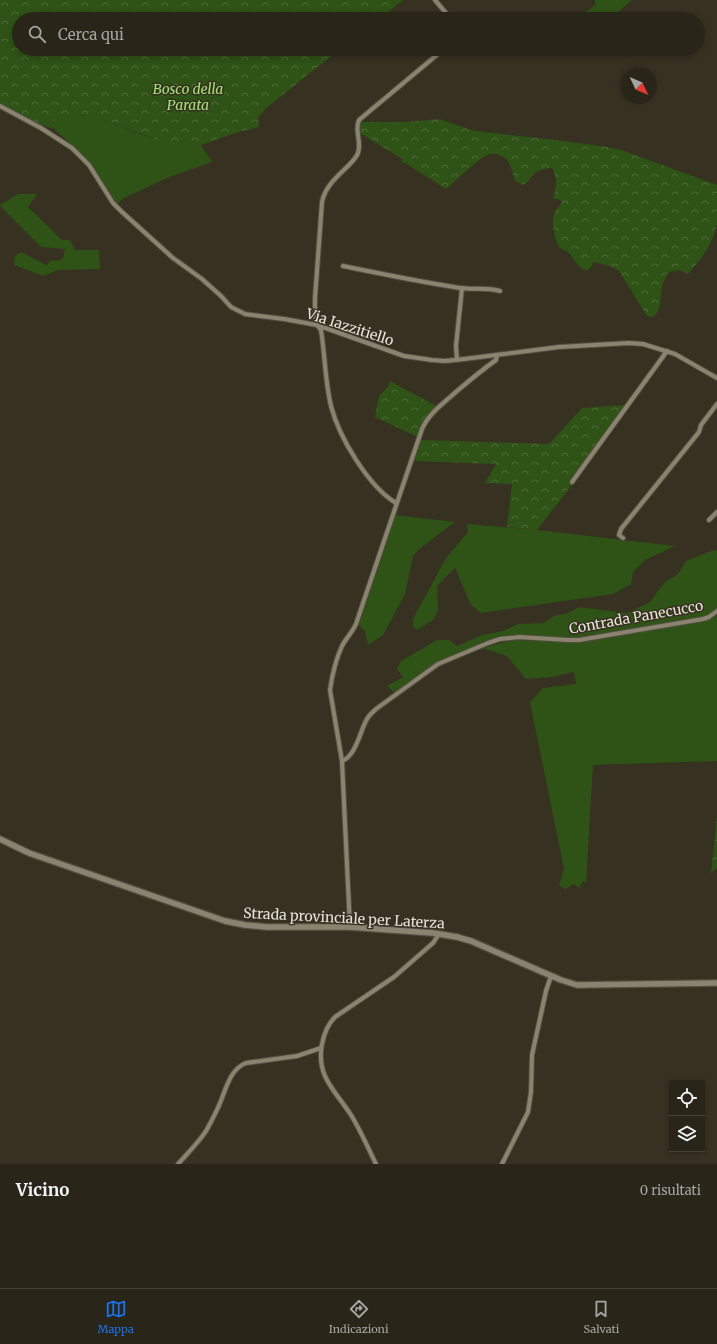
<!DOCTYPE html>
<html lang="it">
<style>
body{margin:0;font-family:Merriweather,serif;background:#312d22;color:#f1f3f6}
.controls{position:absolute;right:12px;bottom:12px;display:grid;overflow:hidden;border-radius:0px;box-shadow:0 2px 6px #0003}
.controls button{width:36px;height:36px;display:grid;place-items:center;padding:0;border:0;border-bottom:1px solid #454238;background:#292519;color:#f1f3f6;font:20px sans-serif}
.compass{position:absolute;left:621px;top:68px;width:36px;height:36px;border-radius:50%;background:#292519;box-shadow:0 2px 6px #0003;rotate:134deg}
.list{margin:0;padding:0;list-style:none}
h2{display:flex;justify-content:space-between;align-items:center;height:52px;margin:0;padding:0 16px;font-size:17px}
h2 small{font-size:13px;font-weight:400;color:#a5a5a2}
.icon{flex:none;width:22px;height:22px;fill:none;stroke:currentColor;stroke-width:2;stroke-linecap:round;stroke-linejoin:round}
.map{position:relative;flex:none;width:717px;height:1164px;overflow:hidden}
.search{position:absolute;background:#292519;box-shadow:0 2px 6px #0003;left:12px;right:12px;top:12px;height:44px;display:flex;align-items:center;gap:10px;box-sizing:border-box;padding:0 14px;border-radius:22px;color:#a5a5a2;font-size:15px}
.sheet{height:124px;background:#292519}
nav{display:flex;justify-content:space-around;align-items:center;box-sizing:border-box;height:56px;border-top:1px solid #454238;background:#292519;font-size:11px;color:#a5a5a2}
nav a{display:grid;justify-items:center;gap:2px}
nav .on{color:#1a73e8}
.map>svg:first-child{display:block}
.grass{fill:#2f5216}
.forest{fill:url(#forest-crowns)}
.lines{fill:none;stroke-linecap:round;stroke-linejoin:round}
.street-casing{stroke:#534e40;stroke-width:6}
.secondary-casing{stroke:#534e40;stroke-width:8}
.street{stroke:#898370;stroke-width:4}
.secondary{stroke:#898370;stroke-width:5.5}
.labels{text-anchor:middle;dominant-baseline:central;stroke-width:3;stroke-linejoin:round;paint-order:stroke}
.park-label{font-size:14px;font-style:italic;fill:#a0e576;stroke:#373121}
.street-label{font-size:14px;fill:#e6e3d9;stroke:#373121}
</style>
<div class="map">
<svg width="717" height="1164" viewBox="0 0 717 1164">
<defs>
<pattern id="forest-crowns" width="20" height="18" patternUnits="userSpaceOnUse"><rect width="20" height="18" fill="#2f5216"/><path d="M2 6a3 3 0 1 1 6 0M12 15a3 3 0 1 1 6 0" fill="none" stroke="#4d6b37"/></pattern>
</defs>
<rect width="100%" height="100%" fill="#373121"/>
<g class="grass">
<polygon points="594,0 632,0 610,19 572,19 589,10 596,4"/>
<path d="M80 115 94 117 103 120C137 132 163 146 201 145L212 162 167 178 124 198 117 204 84 156 54 129 39 124Z"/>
<polygon points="18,194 37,194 28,207 62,240 70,240 75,250 99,250 100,269 58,270 43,276 14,265 15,256 21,252 46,265 51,260 59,261 63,258 65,249 41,247 2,208 0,205"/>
<polygon points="395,515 455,522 419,549 413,556 405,594 383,635 368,645 365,631 359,625"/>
<polygon points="467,524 537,530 675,546 645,560 633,572 631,584 613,594 481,613 471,605 455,568 437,586 438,609 434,619 417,630 413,626 413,619 446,558 468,532"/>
<polygon points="713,550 717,551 717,607 706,617 713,616 714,618 717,615 717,761 593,765 586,883 583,881 579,888 574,884 565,889 559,885 564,869 530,702 543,688 576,684 574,672 552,677 526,679 507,656 482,648 513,640 574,642 695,619 578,639 541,636 499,639 441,662 396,694 387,686 403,677 397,669 401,661 437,640 449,640 457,646 482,635 503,631 518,624 543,623 556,615 566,614 579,607 627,613 650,602 665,582 678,574 686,561"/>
</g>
<g class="forest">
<polygon points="0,0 403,0 379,19 19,19 19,49 340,49 265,109 258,118 259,127 235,133 201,145 184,146 164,142 103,120 87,116 80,115 39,124 0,104"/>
<path d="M439 119 475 131 563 141 607 147 621 150 717 185C717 198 717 211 717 223 715 241 700 261 688 274L679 270 669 272C666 277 663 281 662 287 660 298 662 310 653 317L647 316 619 271 610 266 593 262C586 284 573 256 568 252 566 250 562 250 560 248 555 243 551 222 554 215 555 211 559 206 562 202L558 199H553C556 187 558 179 552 168 547 168 539 170 535 173 530 177 529 182 523 185L515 181C513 175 512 168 509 163 506 157 498 153 490 154 482 155 454 182 446 189L405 163H403L401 161 402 159 360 133V122H406Z"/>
<path d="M390 381 438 407C426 418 423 422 418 437L375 417 379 396 388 387Z"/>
<polygon points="626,405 585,460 582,472 537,530 507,527 512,484 485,483 496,464 413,461 421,440 549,444 582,408"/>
<polygon points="717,816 717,868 711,873"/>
</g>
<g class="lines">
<g class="street-casing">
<g id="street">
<polyline points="435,0 451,19"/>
<polyline points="0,106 41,128 72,148 89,165 113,203 122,212 173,258 202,279 221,296 231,307 245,314 284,319 317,325 404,356 432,360 445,361 464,359 559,347 629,343 643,344 675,354 717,378"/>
<path d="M343 266C382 274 421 282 460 288 473 290 487 287 500 291"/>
<polyline points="457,360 456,346 462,288"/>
<polyline points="572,482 667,351"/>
<path d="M396 503C368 486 339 437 331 406 325 381 325 355 321 330L317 325 315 316V298L322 202C325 186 338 176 349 165 352 162 356 158 358 153 362 142 354 130 359 120L444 49"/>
<polyline points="709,520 717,512"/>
<polyline points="623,538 619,535 621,529 699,432 701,425 717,404"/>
<path d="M342 761 330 690C332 676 336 659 342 646 346 638 352 633 356 624L422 429C429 413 444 403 457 391 470 380 482 370 496 360L497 355"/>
<path d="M350 927 342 761C356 756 360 731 367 719 369 715 373 712 376 709L438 664 488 643 500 639 519 637 568 640H579L703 619 709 617 717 611"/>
<path d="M178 1164C188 1153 198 1143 206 1131 211 1122 216 1113 220 1103 226 1089 230 1069 246 1063L297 1056 321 1048"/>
<path d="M376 1164C368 1148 361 1131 351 1115 335 1090 316 1077 322 1044 324 1034 328 1024 335 1017L394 977 433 943 439 934"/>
<polyline points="502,1164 528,1112 531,1092 532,1055 546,991 551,976"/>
</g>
</g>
<g class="secondary-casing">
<polyline id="secondary" points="0,839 29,853 225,921 245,925 267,927 350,927 433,933 457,937 471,941 561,980 577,985 717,983"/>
</g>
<use href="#street" class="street"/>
<use href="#secondary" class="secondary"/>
</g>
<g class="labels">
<g class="park-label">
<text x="188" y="89">Bosco della<tspan x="188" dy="16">Parata</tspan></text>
</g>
<g class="street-label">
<text transform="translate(350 327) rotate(18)">Via Iazzitiello</text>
<text transform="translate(636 617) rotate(-10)">Contrada Panecucco</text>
<text transform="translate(344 918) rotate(3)">Strada provinciale per Laterza</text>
</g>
</g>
</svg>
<div class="controls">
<button><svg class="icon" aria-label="locate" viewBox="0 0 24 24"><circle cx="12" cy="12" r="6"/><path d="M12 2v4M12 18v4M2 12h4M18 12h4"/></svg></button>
<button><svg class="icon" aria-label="layers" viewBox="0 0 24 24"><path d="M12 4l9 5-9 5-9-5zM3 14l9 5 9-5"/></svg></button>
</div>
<svg class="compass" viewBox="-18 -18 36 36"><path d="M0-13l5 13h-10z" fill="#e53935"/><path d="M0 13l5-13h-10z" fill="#a5a5a2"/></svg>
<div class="search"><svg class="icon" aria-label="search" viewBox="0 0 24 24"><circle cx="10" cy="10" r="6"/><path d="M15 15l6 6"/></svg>Cerca qui</div>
</div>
<section class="sheet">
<h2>Vicino<small>0 risultati</small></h2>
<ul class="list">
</ul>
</section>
<nav>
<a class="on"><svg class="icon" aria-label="map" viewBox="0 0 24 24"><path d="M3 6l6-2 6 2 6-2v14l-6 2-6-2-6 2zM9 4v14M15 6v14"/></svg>Mappa</a>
<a><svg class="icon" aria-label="directions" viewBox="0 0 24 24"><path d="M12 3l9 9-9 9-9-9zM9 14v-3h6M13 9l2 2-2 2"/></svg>Indicazioni</a>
<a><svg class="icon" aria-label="saved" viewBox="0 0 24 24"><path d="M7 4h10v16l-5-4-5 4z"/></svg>Salvati</a>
</nav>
